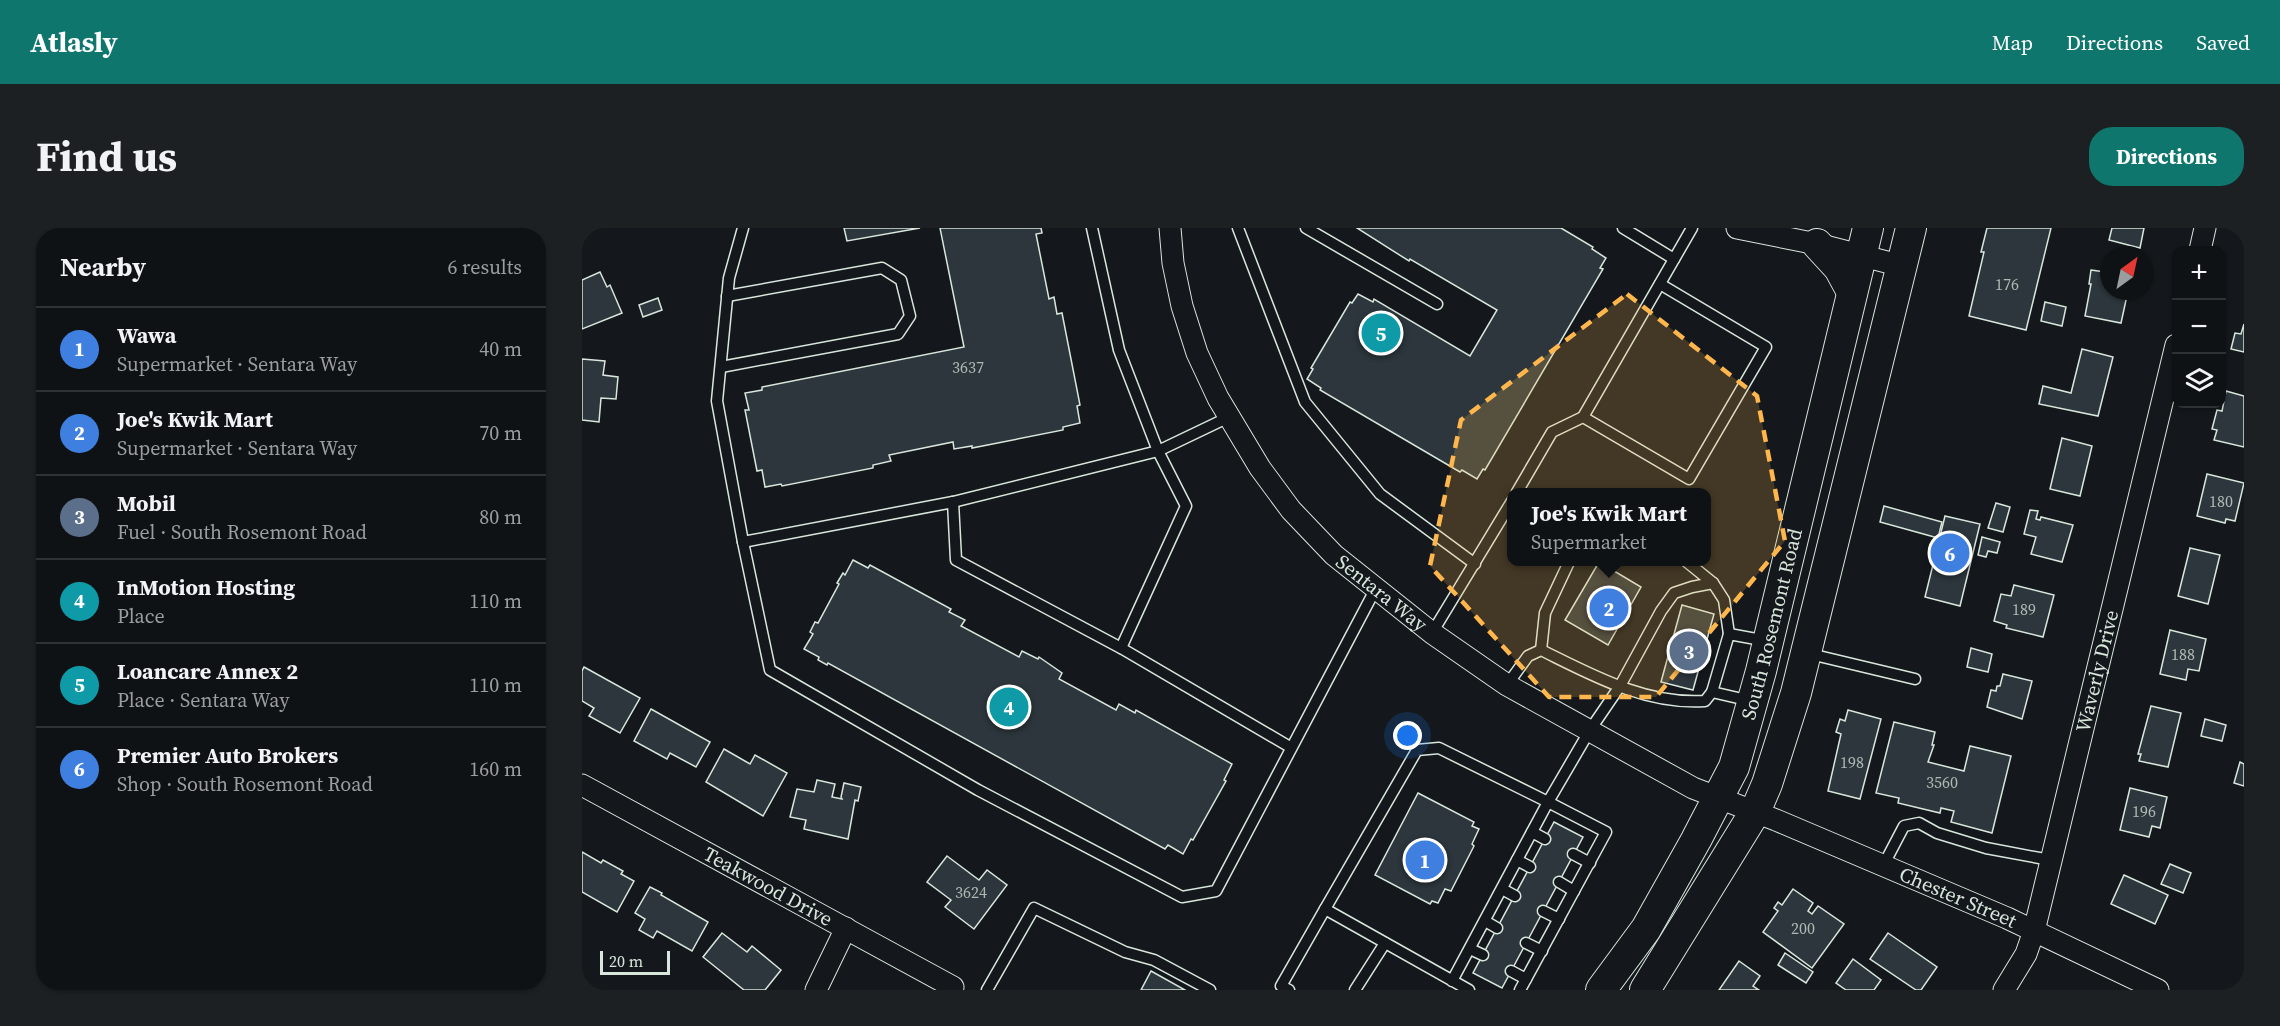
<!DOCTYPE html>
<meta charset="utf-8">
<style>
body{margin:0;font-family:"Source Serif 4",serif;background:#1d2022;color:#f1f3f6}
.controls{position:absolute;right:18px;top:18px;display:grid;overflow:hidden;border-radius:12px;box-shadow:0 2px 4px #0004}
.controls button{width:54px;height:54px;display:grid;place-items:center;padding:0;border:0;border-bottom:2px solid #2f3234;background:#0f1215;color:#f1f3f6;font:30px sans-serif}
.compass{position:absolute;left:1518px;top:18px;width:54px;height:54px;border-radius:50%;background:#0f1215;box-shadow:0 2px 4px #0004;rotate:33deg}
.scale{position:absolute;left:18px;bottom:15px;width:70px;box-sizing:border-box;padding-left:6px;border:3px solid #d8e6dc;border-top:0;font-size:16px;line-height:21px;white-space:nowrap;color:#d8e6dc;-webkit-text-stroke:4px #14181c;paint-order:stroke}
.you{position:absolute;left:826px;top:508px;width:21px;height:21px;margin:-15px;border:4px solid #fff;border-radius:50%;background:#1a73e8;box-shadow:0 0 0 9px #1a73e833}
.badge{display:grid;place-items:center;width:39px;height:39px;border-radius:50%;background:#0f766e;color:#fff;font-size:20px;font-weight:700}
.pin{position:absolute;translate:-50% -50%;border:3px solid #fff;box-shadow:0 2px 6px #0006}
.popup{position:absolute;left:925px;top:260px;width:204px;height:78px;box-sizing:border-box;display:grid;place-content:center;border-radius:12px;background:#0f1215;filter:drop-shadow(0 2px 4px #0005);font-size:20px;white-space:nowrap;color:#9b9ea0}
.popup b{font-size:22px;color:#f1f3f6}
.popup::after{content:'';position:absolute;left:50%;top:100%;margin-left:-12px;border:12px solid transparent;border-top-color:#0f1215}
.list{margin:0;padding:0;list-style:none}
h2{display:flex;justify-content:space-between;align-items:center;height:78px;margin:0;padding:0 24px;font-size:26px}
h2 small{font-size:20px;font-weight:400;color:#9b9ea0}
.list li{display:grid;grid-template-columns:39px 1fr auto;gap:18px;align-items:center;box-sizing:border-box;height:84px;padding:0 24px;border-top:2px solid #2f3234}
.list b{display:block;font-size:22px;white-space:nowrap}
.list p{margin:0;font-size:20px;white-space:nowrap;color:#9b9ea0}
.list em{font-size:20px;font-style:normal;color:#9b9ea0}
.icon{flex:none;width:33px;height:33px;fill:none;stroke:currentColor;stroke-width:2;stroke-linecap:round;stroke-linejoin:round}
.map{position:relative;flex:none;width:1662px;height:762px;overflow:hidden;border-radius:24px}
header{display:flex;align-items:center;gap:36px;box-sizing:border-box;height:84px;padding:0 30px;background:#0f766e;color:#fff}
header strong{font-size:28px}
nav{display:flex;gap:33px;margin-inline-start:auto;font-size:21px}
.intro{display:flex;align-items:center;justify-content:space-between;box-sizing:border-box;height:144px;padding:0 36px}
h1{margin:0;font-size:42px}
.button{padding:15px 27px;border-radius:24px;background:#0f766e;color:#fff;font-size:21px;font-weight:700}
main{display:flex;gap:36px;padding:0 36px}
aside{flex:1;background:#0f1215;border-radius:24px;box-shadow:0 2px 4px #0004}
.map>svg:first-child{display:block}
.building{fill:#2c363c;stroke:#d8e6dc;stroke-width:1.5}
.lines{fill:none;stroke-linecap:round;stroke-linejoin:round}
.service-casing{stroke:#d8e6dc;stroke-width:13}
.minor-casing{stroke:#d8e6dc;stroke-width:23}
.secondary-casing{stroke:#d8e6dc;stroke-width:32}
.service{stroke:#14181c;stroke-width:10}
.minor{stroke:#14181c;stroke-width:21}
.secondary{stroke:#14181c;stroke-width:30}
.marked{fill:#ffb74d;fill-opacity:0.2;stroke:#ffb74d;stroke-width:4.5;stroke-dasharray:12 8;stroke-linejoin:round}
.labels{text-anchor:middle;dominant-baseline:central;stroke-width:4.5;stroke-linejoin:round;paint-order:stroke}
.number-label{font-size:16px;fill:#adbab4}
.street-label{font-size:20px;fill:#d8e6dc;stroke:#14181c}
</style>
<header>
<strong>Atlasly</strong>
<nav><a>Map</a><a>Directions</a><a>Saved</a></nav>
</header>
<div class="intro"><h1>Find us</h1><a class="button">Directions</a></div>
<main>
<aside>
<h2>Nearby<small>6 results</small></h2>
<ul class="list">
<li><span class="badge" style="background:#3f7fe0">1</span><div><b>Wawa</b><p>Supermarket · Sentara Way</p></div><em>40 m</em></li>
<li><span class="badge" style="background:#3f7fe0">2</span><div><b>Joe's Kwik Mart</b><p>Supermarket · Sentara Way</p></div><em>70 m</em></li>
<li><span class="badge" style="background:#5c6f8a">3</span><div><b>Mobil</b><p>Fuel · South Rosemont Road</p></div><em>80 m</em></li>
<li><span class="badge" style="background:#0f9aa8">4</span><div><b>InMotion Hosting</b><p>Place</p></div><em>110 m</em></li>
<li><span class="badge" style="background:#0f9aa8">5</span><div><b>Loancare Annex 2</b><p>Place · Sentara Way</p></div><em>110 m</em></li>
<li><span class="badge" style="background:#3f7fe0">6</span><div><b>Premier Auto Brokers</b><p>Shop · South Rosemont Road</p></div><em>160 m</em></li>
</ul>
</aside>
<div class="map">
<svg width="1662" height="762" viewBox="0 0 1662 762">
<rect width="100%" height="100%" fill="#14181c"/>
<g class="building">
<polygon points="262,0 338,0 265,13"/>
<polygon points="358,0 459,0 460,5 454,6 467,71 472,69 475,86 480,85 498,177 495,178 498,195 481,199 481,202 390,220 390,218 372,221 371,214 307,227 309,233 291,237 291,240 200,258 199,256 183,259 180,242 175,243 163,182 167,182 163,165 180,162 180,159 382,119"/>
<polygon points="775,0 979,0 1011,19 1010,21 1024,30 1018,40 1021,41 903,242 901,241 895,251 880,242 878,244 738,162 739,160 725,151 731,141 729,140 768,74 770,75 776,66 791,74 792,71 888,128 915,82 828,31 827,33"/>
<polygon points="1405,0 1469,0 1444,102 1387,88 1402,24 1399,24"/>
<polygon points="1530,0 1562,0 1558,20 1527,12"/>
<polygon points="1509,42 1523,44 1523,48 1527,49 1527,63 1546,63 1539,95 1503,88 1509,56 1507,56"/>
<polygon points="18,44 25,59 28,57 40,85 0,101 0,52"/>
<polygon points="76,70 80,82 61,89 57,77"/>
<polygon points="1463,74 1484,79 1480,98 1459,93"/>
<polygon points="1662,96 1662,124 1649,121 1653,105 1659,106"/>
<polygon points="1500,121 1531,129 1516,188 1457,176 1461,158 1489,165"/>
<polygon points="0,131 23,133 21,147 36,149 34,171 19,170 17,194 0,192"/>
<polygon points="1644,163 1662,168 1662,219 1632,212 1635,202 1630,201 1635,182 1640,183"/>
<polygon points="1480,210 1510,218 1498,268 1468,261"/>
<polygon points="1625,246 1662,255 1653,293 1644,291 1643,295 1615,288"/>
<polygon points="1414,275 1428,279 1421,304 1406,300"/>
<polygon points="1302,278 1360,294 1356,310 1298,294"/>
<polygon points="1448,282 1456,283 1454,291 1458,292 1459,289 1491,297 1480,334 1449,326 1454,309 1442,306"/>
<polygon points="1363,288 1398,296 1378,378 1343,369"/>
<polygon points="1400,309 1418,314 1415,325 1406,323 1404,329 1396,327"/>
<polygon points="1608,320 1638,327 1626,376 1596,368"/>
<polygon points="271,332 286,340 288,337 369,381 367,384 383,392 379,398 437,429 440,423 456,431 457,429 480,445 477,451 534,482 537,476 553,485 554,482 650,536 642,552 644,553 611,612 609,611 601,626 586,617 583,621 246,435 245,437 236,432 237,429 222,421 231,406 228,404 233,394 236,395 257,356 255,355 261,345 263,347"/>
<polygon points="1017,334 1059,359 1026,417 983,392"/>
<polygon points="1432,357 1472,367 1461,409 1424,400 1425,397 1412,393 1419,366 1429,368"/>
<polygon points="1100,377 1132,386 1111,462 1079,454"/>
<polygon points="1588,402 1624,411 1617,443 1606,441 1604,452 1578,446"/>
<polygon points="1389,420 1410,426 1406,444 1385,439"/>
<polygon points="2,439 58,470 38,505 7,488 12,480 0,473 0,443"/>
<polygon points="1421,446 1450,453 1440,491 1405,479 1409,462 1414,463 1415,458 1418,458"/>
<polygon points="1569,478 1599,485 1586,539 1557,533 1559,526 1556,526"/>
<polygon points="69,481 128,514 114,539 88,525 85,531 52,513"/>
<polygon points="1266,482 1299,491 1278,571 1246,563 1259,506 1254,504 1258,491 1263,493"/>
<polygon points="1623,491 1644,497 1640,513 1619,508"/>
<polygon points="1312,494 1353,504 1350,517 1352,517 1346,534 1382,543 1388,518 1429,528 1410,605 1369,594 1372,583 1359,580 1358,585 1316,575 1317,570 1294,565"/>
<polygon points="142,521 168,536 173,527 205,545 181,588 124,554"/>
<polygon points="1658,534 1662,536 1662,558 1652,555"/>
<polygon points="235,552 253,556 250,569 260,571 259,569 262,555 279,559 276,573 273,572 266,611 222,601 224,592 208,589 215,561 232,564"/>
<polygon points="1548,560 1585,569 1578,600 1570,598 1567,609 1538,602"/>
<polygon points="836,565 892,594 890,598 897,601 890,616 892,618 869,663 863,661 856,675 850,673 848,676 793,647"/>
<polygon points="972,594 1001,609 920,760 891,745"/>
<polygon points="0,624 19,635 21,632 41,643 39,646 52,653 35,684 0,664"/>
<polygon points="365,628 397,652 405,642 425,657 392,701 363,679 369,672 345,654"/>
<polygon points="1588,636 1609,645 1601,665 1579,656"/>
<polygon points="1542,647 1586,667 1573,696 1529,676"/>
<polygon points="68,659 80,665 79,667 126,694 110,723 75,703 71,710 57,702 63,691 53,685"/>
<polygon points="1211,661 1231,675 1226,683 1230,686 1236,678 1262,696 1230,740 1181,704 1196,683 1192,680 1196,674 1200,677"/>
<polygon points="140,705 165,724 170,718 199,742 183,762 162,762 121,729"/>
<polygon points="1306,705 1355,739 1339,762 1334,762 1288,731"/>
<polygon points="1203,725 1231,744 1224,755 1196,737"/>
<polygon points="1271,731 1299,752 1292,762 1264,762 1254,755"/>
<polygon points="1157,733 1178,748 1171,758 1177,762 1137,762"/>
<polygon points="569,743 603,762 559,762"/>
</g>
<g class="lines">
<g class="service-casing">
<g id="service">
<polyline points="161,0 147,50 135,173 161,314 371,274 576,223 647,189"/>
<polyline points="510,0 537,122 576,223 604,278 539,420"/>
<polyline points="656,0 723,174 798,266 893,336"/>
<polyline points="724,0 855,76"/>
<polyline points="1041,0 1092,31"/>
<polyline points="139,139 316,106 328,88 319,52 300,40 145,68"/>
<polyline points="1001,189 1107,251 1184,119 1078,56"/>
<polyline points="935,264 970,204 1001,189 1110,0"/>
<polyline points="371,274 374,332 539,420 708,519"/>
<polyline points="161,314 188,442 396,562 600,669 634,663 794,360"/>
<polyline points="1105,334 1131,355 1142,372 1147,406"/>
<polyline points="850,405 930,273"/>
<polyline points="959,422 963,385 987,334"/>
<polyline points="1224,425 1333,451"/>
<path d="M925 457 946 428 959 422C1010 447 1063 477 1123 473L1130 464"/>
<polyline points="1169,473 1130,464 1147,406 1185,413"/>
<polyline points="950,604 963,611"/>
<polyline points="991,626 1008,635"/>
<polyline points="935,632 948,639"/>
<polyline points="1301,638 1322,598 1337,595 1355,605 1404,620 1468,632"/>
<polyline points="977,654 992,663"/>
<polyline points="920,661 933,668"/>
<polyline points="961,683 977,691"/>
<polyline points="903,693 915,700"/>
<polyline points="944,715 960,723"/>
<polyline points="888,721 901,727"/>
<polyline points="929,743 944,751"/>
<polyline points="870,753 966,574 857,520 835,522 743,681 887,762"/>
<polyline points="405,762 452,680 543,724 572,732 628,762"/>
<polyline points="707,762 699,758 743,681"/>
<polyline points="773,762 803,715"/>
<polyline points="938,762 1024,604 966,574 1008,502 1038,458 1079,383 1092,365 1110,359 1131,355"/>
</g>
</g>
<g class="minor-casing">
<g id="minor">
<path id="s1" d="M588 0 591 35 600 78 615 125 636 170 678 240 709 282 752 327 850 405 925 457 1111 560 1194 592 1425 690 1576 762"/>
<polyline points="1155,0 1235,16 1320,38"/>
<polyline points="1618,22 1623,0"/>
<path id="s2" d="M0 557 371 759"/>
<polyline points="234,762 264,700"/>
<path id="s3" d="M1422 762 1444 726 1452 703 1594 117"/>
</g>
</g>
<g class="secondary-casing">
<g id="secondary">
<polyline points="1235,16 1257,40 1270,64"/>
<path id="s4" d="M1019 762 1064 701 1114 612 1152 539 1179 443 1286 0"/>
<polyline points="1063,762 1173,584 1185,556 1214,465 1329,0"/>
</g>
</g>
<use href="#service" class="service"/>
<use href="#minor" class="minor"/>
<use href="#secondary" class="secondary"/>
</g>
<path class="marked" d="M1045 66 1175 168 1203 313 1074 469H967L848 338 879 192Z"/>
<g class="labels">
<g class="number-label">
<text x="1425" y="56">176</text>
<text x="386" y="139">3637</text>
<text x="1639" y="273">180</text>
<text x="1442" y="381">189</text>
<text x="1601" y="426">188</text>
<text x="1270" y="534">198</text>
<text x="1360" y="554">3560</text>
<text x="1562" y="583">196</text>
<text x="389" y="664">3624</text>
<text x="1221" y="700">200</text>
</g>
<g class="street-label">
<text stroke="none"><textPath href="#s1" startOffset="435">Sentara Way</textPath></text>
<text stroke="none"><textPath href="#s4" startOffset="408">South Rosemont Road</textPath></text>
<text stroke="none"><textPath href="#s3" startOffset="334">Waverly Drive</textPath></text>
<text stroke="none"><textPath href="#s2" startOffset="212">Teakwood Drive</textPath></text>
<text stroke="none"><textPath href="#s1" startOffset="1090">Chester Street</textPath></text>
</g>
</g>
</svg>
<div class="controls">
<button>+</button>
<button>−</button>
<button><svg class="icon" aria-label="layers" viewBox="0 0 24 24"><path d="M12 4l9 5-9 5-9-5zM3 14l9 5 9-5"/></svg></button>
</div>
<svg class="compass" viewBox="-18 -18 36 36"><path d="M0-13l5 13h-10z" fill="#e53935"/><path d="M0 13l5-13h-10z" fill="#9b9ea0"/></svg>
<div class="scale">20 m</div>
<div class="you"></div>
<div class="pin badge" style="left:843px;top:632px;background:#3f7fe0">1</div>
<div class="pin badge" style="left:1027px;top:380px;background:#3f7fe0">2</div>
<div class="popup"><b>Joe's Kwik Mart</b>Supermarket</div>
<div class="pin badge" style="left:1107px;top:423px;background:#5c6f8a">3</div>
<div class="pin badge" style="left:427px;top:479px;background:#0f9aa8">4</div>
<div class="pin badge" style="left:799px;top:105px;background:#0f9aa8">5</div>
<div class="pin badge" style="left:1368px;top:325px;background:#3f7fe0">6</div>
</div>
</main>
